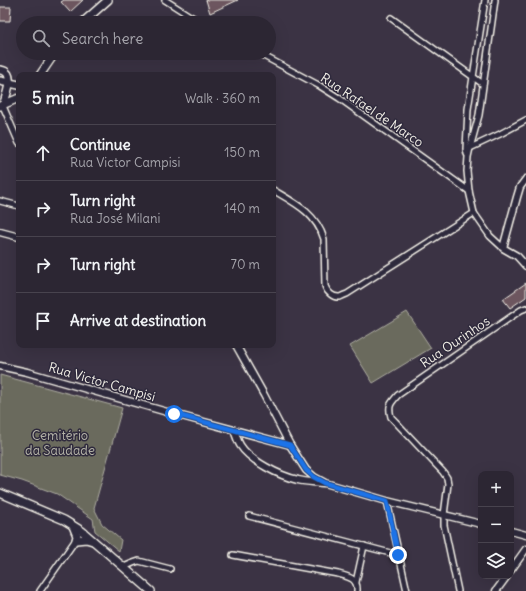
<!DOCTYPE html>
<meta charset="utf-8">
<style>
body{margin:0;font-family:Delius,sans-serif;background:#38323f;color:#f1f3f6}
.controls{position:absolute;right:12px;bottom:12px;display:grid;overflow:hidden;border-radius:8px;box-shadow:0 4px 16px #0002}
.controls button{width:36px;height:36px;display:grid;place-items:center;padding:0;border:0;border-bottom:1px solid #48434e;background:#2c2633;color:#f1f3f6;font:20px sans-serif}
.stop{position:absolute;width:12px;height:12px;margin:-9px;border:3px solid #1a73e8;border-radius:50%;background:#fff}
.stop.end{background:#1a73e8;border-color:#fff;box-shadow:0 1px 4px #0008}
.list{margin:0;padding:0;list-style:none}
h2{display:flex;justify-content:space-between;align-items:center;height:52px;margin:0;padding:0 16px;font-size:17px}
h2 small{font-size:13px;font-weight:400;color:#a6a5ac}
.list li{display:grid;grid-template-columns:26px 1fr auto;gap:12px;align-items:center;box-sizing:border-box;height:56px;padding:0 16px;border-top:1px solid #48434e}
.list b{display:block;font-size:15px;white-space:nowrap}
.list p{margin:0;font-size:13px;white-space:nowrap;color:#a6a5ac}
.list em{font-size:13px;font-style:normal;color:#a6a5ac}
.icon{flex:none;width:22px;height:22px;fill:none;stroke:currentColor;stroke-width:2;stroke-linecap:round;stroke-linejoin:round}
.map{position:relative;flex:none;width:526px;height:591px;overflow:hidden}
.search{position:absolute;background:#2c2633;box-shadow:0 4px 16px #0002;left:16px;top:16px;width:260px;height:44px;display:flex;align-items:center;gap:10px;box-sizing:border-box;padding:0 14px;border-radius:22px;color:#a6a5ac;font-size:15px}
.panel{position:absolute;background:#2c2633;box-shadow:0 4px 16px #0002;left:16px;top:72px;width:260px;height:276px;border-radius:8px}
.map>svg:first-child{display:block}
.green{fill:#6a6b5d;stroke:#afaea2}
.building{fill:#6d565e;stroke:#f4f1e8}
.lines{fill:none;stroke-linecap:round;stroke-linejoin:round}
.minor-casing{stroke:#f4f1e8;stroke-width:8}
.tertiary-casing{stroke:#f4f1e8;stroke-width:9}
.secondary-casing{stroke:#f4f1e8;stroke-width:10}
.minor{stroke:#2f2a3d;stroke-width:5}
.tertiary{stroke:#2f2a3d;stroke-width:6}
.secondary{stroke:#2f2a3d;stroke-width:7}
.route{stroke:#1a73e8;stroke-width:5}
.labels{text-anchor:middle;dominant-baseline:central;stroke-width:3;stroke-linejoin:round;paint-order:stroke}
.street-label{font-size:13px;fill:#f4f1e8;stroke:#2f2a3d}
.park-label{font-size:13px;fill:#b6b5a9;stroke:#2f2a3d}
</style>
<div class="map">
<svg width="526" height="591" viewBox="0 0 526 591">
<rect width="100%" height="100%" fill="#3b3344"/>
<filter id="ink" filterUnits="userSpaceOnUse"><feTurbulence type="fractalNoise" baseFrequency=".025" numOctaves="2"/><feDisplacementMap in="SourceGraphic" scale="8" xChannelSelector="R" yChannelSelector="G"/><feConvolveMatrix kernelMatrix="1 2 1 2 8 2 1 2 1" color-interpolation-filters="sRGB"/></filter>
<g filter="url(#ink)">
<g class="green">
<polygon points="407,312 431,348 373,383 350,346"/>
<polygon points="0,375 122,408 94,508 102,524 121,540 119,551 95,531 93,519 57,494 22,481 0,475"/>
</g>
<g class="building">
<polygon points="64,0 83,0 70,12 61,2"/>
<polygon points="206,0 238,0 210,13"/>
<polygon points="0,7 11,7 10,21 0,21"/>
<polygon points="526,283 526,297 510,308 503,299"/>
</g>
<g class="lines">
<g class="minor-casing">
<g id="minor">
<polyline points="165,0 190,16 202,23"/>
<polyline points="495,0 479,115 470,148 468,157 467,171 469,191 474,213 490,236 503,248"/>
<polyline points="391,18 483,84"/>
<polyline points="258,53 320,86 339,98 469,191"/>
<polyline points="3,106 19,143"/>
<polyline points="468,149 500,134 526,120"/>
<polyline points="467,154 466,149 468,109 485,0"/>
<path d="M273 190C295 203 316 213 324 239L325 286C327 292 333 298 340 297 342 296 344 295 347 294L474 213"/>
<polyline points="0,201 19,206"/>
<polyline points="387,501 407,591"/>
<polyline points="249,516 398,555"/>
<path d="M233 555 338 574C349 577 358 578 357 591"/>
<polyline points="124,567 133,563 139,561 170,569"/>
<polyline points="356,582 364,546"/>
<polyline points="40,591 77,538"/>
<path d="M458 591 444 525V515L448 484 447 478 443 472 391 417C388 406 390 404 398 395L521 310 526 308"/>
</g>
</g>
<g class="tertiary-casing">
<g id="tertiary">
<polyline points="526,179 520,187 517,197 503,248 517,256 526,266"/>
<polyline points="0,232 19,237"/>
<polyline points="236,345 264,395 290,445 306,470 314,477 325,483 387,501 481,524"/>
<polyline points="0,366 27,372 174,414 290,445"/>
<path d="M234 430C236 435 237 440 240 445 250 461 280 476 298 480 306 482 315 482 323 483"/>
<polyline points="511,531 526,535"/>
<polyline points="511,570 526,549"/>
<polyline points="496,591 507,576"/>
</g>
</g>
<g class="secondary-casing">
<g id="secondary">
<polyline points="82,23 108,0"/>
<path d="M0 70C1 70 5 71 6 72 14 78 5 98 3 106"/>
<polyline points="40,75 55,53"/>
<polyline points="0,81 19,85"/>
<polyline points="0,106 19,98"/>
<polyline points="0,493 64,520 82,531 151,591"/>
<polyline points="73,526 77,536 76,540 86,539 93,541"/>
</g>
</g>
<use href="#minor" class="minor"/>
<use href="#tertiary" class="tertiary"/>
<use href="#secondary" class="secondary"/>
</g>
</g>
<g class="lines" filter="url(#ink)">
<polyline class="route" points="174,414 290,445 306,470 314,477 325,483 387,501 398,555"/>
</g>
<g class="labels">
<g class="street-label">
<text transform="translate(372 110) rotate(34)">Rua Rafael de Marco</text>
<text transform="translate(455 342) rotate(-34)">Rua Ourinhos</text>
<text transform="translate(102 382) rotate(16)">Rua Victor Campisi</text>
</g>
<g class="park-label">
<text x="60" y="435">Cemitério<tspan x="60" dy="15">da Saudade</tspan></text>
</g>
</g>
</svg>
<div class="controls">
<button>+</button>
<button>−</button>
<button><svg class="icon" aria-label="layers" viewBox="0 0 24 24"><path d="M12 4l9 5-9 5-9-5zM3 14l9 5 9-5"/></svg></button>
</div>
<div class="stop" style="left:174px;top:414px"></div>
<div class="stop end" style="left:398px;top:555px"></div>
<div class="search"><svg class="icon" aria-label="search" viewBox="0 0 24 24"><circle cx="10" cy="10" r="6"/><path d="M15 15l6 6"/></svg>Search here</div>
<section class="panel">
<h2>5 min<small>Walk · 360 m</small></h2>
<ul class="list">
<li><svg class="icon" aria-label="ahead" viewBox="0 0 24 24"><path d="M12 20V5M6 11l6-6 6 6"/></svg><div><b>Continue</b><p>Rua Victor Campisi</p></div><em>150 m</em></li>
<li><svg class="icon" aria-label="right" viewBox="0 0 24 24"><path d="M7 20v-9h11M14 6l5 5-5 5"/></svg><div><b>Turn right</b><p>Rua José Milani</p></div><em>140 m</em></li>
<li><svg class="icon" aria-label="right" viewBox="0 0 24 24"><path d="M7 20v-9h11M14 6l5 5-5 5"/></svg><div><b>Turn right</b></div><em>70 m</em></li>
<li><svg class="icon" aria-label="arrive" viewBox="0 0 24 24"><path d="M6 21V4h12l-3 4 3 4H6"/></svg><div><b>Arrive at destination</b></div></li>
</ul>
</section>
</div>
